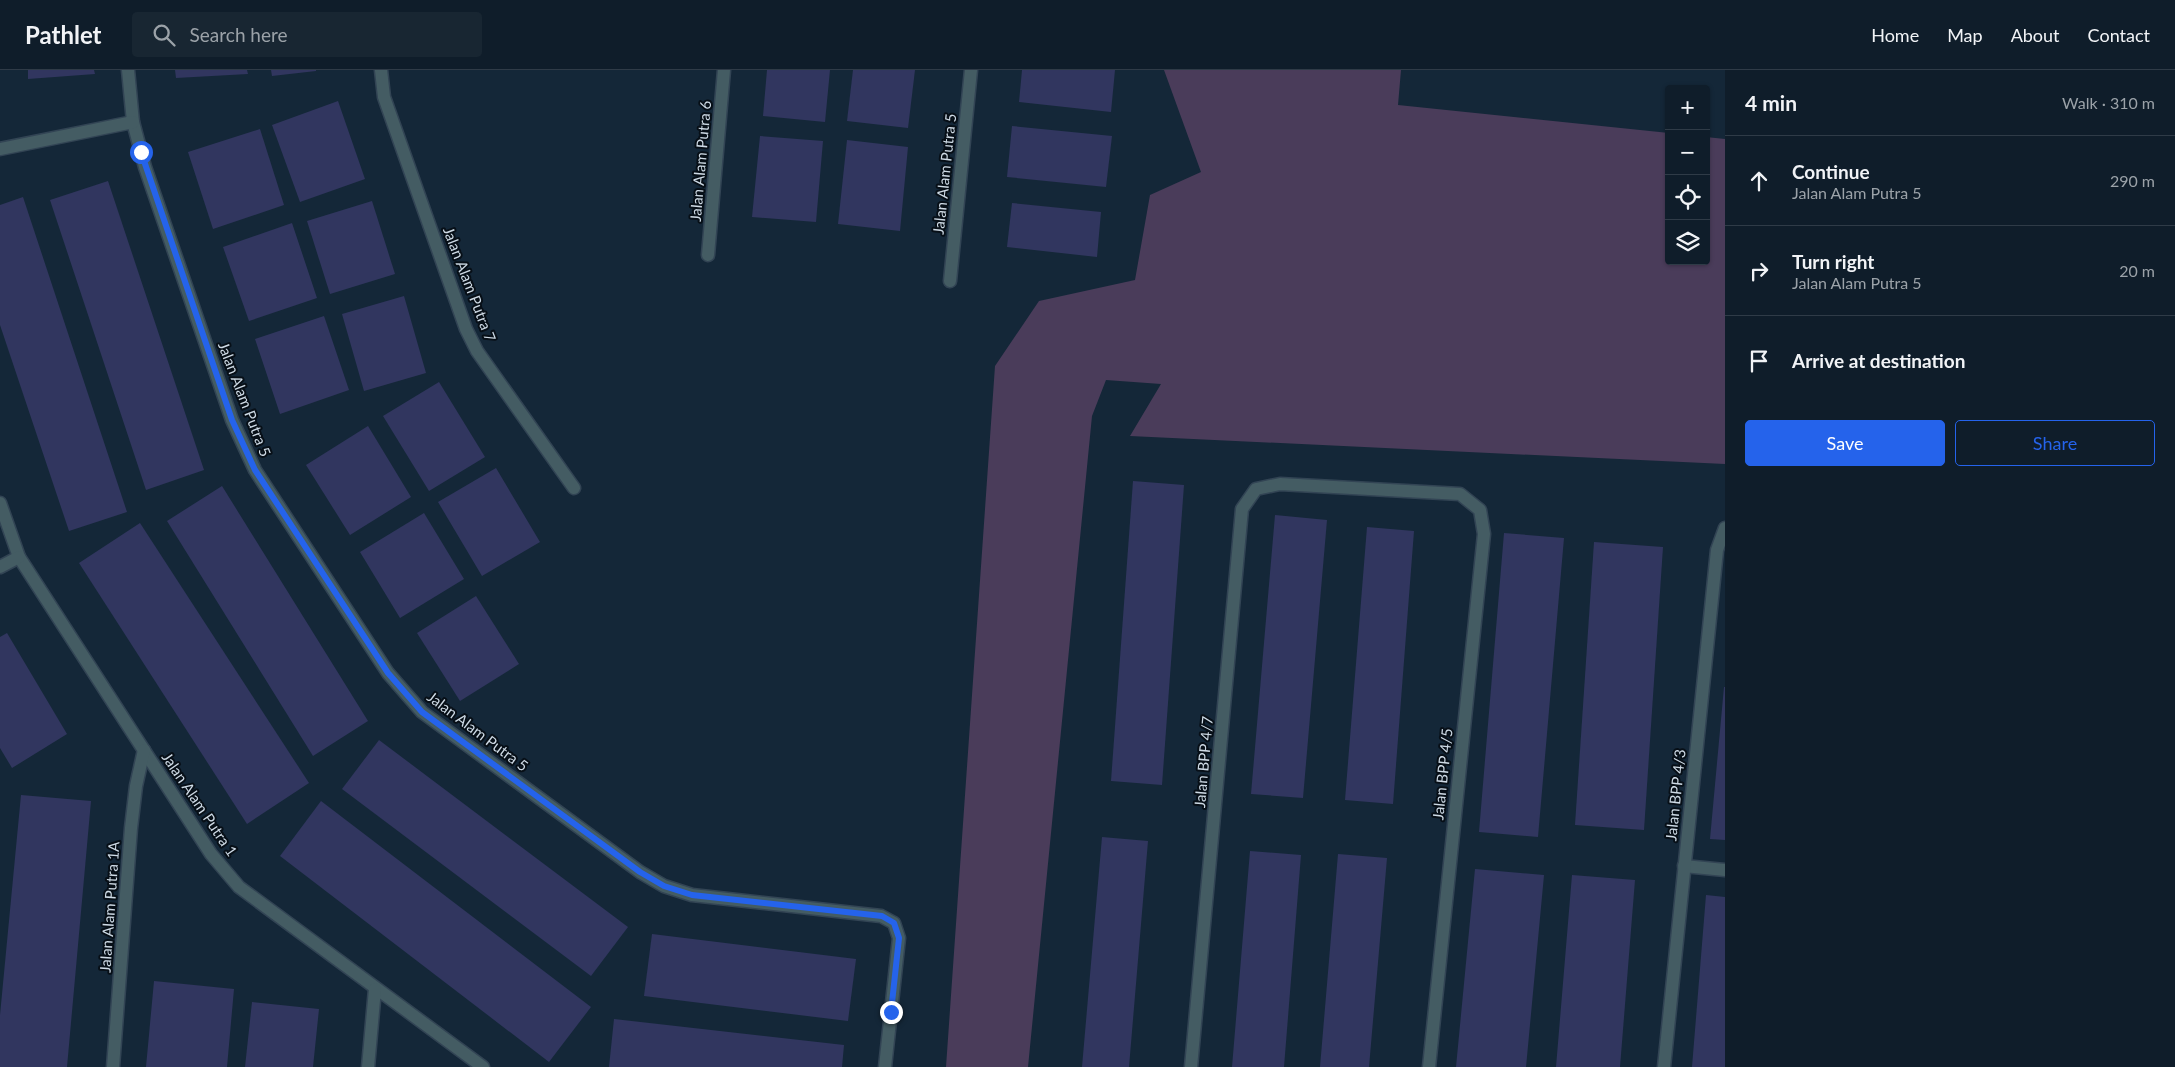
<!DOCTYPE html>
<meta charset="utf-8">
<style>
body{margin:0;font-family:Lato,sans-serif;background:#182632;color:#f1f3f6}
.controls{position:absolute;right:15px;top:15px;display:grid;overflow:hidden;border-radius:5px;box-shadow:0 1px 4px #0004}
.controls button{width:45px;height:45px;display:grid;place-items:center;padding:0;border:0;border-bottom:1px solid #2f3b47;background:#0f1d2a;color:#f1f3f6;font:25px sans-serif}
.stop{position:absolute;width:15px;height:15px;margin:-11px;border:4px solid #2563eb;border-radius:50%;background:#fff}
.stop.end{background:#2563eb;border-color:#fff;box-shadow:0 1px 5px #0008}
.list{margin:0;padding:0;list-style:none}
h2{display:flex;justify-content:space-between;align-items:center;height:65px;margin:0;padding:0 20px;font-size:21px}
h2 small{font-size:16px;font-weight:400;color:#9ba2a8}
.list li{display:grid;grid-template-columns:32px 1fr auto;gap:15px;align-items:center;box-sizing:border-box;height:90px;padding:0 20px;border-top:1px solid #2f3b47}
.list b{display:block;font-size:19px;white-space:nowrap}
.list p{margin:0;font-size:16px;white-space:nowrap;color:#9ba2a8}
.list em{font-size:16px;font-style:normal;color:#9ba2a8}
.actions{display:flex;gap:10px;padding:15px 20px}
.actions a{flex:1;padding:11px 0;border:1px solid #2563eb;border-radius:5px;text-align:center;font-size:18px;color:#2563eb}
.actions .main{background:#2563eb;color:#fff}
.icon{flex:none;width:28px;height:28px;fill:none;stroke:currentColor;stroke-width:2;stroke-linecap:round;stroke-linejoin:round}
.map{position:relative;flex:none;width:1725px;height:997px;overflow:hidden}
header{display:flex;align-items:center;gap:30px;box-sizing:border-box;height:70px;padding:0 25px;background:#0f1d2a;border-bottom:1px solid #2f3b47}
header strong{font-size:24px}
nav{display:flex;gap:28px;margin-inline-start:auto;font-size:18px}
.search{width:350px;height:45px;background:#182632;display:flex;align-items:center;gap:12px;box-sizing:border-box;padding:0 18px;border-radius:5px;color:#9ba2a8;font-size:19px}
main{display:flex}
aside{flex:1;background:#0f1d2a}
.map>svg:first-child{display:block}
.green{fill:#4a3c5a}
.building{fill:#31365f}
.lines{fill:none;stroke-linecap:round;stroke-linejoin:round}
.minor-casing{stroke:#324454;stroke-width:15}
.minor{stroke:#445c63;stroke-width:12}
.route{stroke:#2563eb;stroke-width:6}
.labels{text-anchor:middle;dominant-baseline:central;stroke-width:4;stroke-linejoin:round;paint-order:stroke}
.street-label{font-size:15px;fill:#cedae5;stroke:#070f17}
</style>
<header>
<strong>Pathlet</strong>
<div class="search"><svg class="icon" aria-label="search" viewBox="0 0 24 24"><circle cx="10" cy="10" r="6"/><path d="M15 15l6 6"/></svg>Search here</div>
<nav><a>Home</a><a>Map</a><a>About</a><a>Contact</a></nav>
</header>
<main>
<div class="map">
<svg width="1725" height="997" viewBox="0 0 1725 997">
<rect width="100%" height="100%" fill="#142738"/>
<polygon class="green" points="1164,0 1401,0 1398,35 1669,63 1669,191 1706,191 1706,67 1725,69 1725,394 1130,366 1161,314 1106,310 1092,346 1028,997 946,997 995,296 1039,231 1135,210 1150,125 1201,102"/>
<g class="building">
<polygon points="28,0 94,0 95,4 28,9"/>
<polygon points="175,0 247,0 248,4 176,8"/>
<polygon points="271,0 316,0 316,1 272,6"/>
<polygon points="767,0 830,0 825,52 763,46"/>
<polygon points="853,0 915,0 908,58 847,51"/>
<polygon points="1022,0 1115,0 1111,42 1019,32"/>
<polygon points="338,31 365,109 300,132 272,55"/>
<polygon points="1012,56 1112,66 1106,117 1007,107"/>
<polygon points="260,59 284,135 213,159 188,82"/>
<polygon points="760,66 823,71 816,152 752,147"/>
<polygon points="847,70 908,77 900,161 838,154"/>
<polygon points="108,111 204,400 146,420 50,130"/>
<polygon points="23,127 127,442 69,461 0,255 0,135"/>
<polygon points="372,131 395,204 330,224 307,151"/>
<polygon points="1012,133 1101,142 1097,187 1007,177"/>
<polygon points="292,153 317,228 249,251 223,177"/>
<polygon points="404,226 426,303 364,321 342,244"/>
<polygon points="324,246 349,320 280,344 255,269"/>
<polygon points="439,312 485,387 429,421 383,346"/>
<polygon points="368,356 411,427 350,465 306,395"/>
<polygon points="496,398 540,472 482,506 438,432"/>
<polygon points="1133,411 1184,415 1162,715 1111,711"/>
<polygon points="222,416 368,651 313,686 167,451"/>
<polygon points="424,443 464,509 400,548 360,482"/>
<polygon points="1275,445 1327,450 1303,728 1251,724"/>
<polygon points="140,453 309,713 247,754 79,493"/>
<polygon points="1367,457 1414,461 1393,734 1345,730"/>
<polygon points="1504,463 1564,468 1538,767 1479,762"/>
<polygon points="1594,472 1663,477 1644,760 1575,755"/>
<polygon points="476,526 519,594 460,631 417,563"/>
<polygon points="7,563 67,664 12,698 0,678 0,567"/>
<polygon points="1724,617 1725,617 1725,770 1710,769"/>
<polygon points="379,670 628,857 591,906 342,719"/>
<polygon points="21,725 91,731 67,997 0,997 0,945"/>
<polygon points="321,731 591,937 549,992 280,786"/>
<polygon points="1102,767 1148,771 1129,997 1082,997"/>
<polygon points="1250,781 1301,785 1284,997 1232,997"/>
<polygon points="1338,784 1387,788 1369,997 1320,997"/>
<polygon points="1475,799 1544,805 1526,997 1456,997"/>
<polygon points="1572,805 1635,810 1620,997 1556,997"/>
<polygon points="1706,825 1725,827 1725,997 1692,997"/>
<polygon points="652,864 856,889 848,951 644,926"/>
<polygon points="154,911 234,919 227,997 146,997"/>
<polygon points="252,932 319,939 313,997 245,997"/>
<polygon points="614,949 844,975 842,997 609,997"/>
</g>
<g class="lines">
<g class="minor-casing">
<g id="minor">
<polyline points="128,0 133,52 145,97 232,350 255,400 388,603 422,642 640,802 664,816 692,825 881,846 894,853 899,868 885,997"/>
<polyline points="381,0 384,27 466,259 477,281 574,418"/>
<polyline points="0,79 133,52"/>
<polyline points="708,185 724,0"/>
<polyline points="950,211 971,0"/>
<polyline points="0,433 19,487 211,784 239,817 483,997"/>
<polyline points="0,497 19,487"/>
<polyline points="1684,796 1725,800"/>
<polyline points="113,997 131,758 136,716 144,680"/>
<polyline points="368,997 375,919"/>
<polyline points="1191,997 1242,439 1256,419 1280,414 1460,424 1480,440 1484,464 1429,997"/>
<polyline points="1664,997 1717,480 1725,458"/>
</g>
</g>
<use href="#minor" class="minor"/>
</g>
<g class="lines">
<polyline class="route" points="141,82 232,350 255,400 388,603 422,642 640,802 664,816 692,825 882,846 894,853 899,868 891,942"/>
</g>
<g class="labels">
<g class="street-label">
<text transform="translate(700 91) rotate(-85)">Jalan Alam Putra 6</text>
<text transform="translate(944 104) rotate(-84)">Jalan Alam Putra 5</text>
<text transform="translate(470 214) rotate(69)">Jalan Alam Putra 7</text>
<text transform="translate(245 329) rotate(69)">Jalan Alam Putra 5</text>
<text transform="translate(478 661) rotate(37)">Jalan Alam Putra 5</text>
<text transform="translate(1203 692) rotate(-85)">Jalan BPP 4/7</text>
<text transform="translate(1442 704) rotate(-84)">Jalan BPP 4/5</text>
<text transform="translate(1675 725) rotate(-84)">Jalan BPP 4/3</text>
<text transform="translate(200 734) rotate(56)">Jalan Alam Putra 1</text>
<text transform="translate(109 837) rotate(-86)">Jalan Alam Putra 1A</text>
</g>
</g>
</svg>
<div class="controls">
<button>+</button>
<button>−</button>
<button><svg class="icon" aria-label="locate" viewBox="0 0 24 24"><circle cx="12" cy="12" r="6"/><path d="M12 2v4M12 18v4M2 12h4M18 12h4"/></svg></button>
<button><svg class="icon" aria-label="layers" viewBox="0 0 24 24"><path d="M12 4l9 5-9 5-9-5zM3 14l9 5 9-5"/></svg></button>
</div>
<div class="stop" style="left:141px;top:82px"></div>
<div class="stop end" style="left:891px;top:942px"></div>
</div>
<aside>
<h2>4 min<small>Walk · 310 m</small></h2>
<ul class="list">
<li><svg class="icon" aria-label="ahead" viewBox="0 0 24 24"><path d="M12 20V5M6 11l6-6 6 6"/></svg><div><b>Continue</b><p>Jalan Alam Putra 5</p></div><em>290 m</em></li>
<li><svg class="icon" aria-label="right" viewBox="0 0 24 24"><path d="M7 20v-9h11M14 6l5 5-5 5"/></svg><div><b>Turn right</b><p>Jalan Alam Putra 5</p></div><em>20 m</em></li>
<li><svg class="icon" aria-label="arrive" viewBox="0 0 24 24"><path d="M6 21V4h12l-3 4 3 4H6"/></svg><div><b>Arrive at destination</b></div></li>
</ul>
<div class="actions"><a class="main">Save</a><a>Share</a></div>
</aside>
</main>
